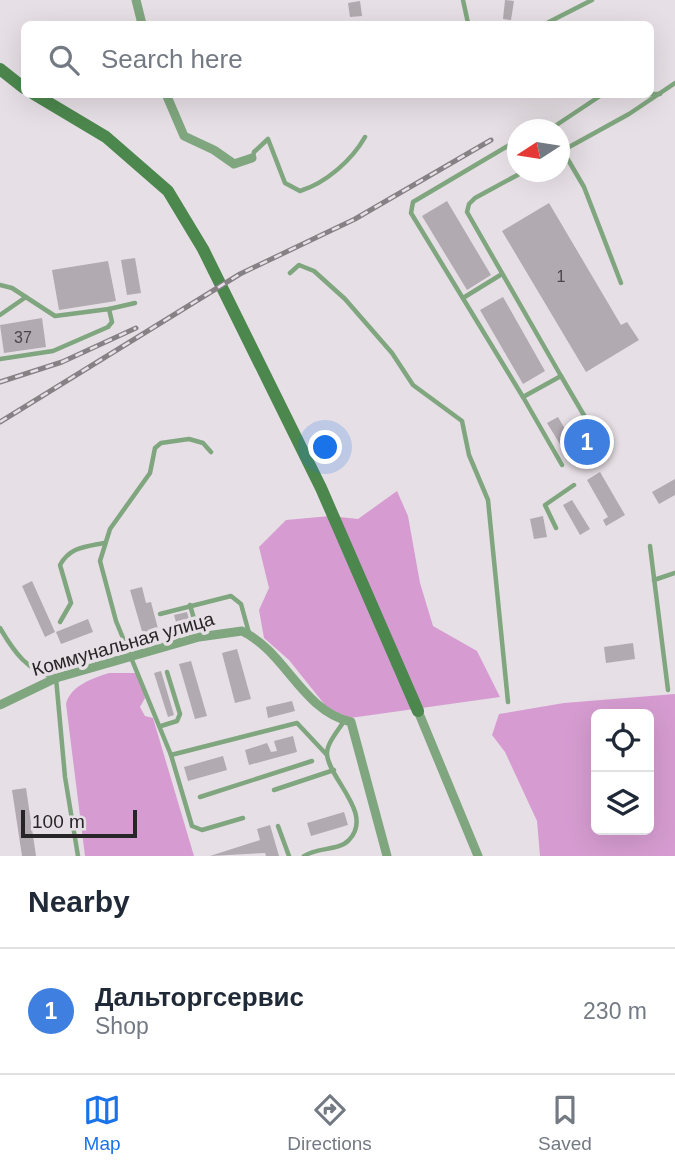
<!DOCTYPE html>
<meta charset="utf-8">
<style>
body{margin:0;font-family:Helvetica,sans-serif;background:#f2f2f3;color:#1f2937}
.controls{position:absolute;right:21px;bottom:21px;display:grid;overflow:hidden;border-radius:10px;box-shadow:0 7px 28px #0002}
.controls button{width:63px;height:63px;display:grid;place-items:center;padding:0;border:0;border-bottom:2px solid #e0e1e3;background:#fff;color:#1f2937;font:35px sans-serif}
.compass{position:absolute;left:507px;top:119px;width:63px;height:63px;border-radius:50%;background:#fff;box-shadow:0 7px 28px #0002;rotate:258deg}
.scale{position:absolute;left:21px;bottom:18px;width:116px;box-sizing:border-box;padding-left:7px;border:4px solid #272527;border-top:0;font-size:19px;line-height:24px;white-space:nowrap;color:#272527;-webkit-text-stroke:5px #e6dfe5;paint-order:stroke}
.you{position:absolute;left:326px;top:448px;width:24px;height:24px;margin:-18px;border:5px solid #fff;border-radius:50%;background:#1a73e8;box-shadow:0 0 0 10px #1a73e833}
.badge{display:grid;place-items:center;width:46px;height:46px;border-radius:50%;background:#1a73e8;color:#fff;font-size:23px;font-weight:700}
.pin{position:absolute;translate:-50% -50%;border:4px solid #fff;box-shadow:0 2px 7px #0006}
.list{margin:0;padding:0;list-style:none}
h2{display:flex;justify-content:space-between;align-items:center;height:91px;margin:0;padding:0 28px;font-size:30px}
h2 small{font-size:23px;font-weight:400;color:#747a83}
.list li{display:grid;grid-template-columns:46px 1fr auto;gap:21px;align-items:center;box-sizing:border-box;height:126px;padding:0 28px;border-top:2px solid #e0e1e3}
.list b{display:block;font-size:26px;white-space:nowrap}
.list p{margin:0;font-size:23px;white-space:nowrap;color:#747a83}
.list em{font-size:23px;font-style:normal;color:#747a83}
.icon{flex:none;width:38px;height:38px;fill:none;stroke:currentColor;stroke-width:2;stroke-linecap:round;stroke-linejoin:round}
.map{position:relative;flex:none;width:675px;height:856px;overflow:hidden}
.search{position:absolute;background:#fff;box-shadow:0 7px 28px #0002;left:21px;right:21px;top:21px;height:77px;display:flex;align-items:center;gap:18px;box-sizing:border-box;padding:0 24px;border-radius:10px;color:#747a83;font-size:26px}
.sheet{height:217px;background:#fff}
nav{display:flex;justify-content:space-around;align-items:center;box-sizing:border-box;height:98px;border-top:2px solid #e0e1e3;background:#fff;font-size:19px;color:#747a83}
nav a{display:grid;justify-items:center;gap:4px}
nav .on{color:#1a73e8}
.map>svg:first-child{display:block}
.forest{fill:#d69cd1;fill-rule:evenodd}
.building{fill:#b1aab0}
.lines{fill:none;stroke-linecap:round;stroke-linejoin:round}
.lane{stroke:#7fa67e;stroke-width:4.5}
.street{stroke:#7fa67e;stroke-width:9}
.secondary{stroke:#4c874d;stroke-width:12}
.rail-casing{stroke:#858185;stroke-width:5}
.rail{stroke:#e6dfe5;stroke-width:2.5;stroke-dasharray:8;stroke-linecap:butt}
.labels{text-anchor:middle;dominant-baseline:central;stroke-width:7;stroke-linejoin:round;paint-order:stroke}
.number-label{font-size:16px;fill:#4a4649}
.street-label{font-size:19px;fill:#272527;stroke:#e6dfe5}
</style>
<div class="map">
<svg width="675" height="856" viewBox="0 0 675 856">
<rect width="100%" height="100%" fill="#e6dfe5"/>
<g class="forest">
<polygon points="397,491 408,516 420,583 433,626 477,651 500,697 350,718 338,713 325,705 289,660 264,638 259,610 269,588 259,547 286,520 330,516 358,519"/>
<path d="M109 673H139L145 698 140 707 145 716 153 718 194 856H85L66 704C70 686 93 678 109 673Z"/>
<path d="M675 694V856H540L537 821 505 752 492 735 499 714 564 703ZM649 714V830H596V714Z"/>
</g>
<g class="building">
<polygon points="505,0 514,1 511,20 503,19"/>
<polygon points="360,1 362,16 350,17 348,3"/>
<polygon points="447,201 491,275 467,290 422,216"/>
<polygon points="549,203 621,325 627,322 639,340 586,372 502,231"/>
<polygon points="135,258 141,293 127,295 121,260"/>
<polygon points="108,261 116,301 59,310 52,270"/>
<polygon points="503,297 545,371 523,384 480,310"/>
<polygon points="42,318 46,347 4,353 0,325"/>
<polygon points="558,417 568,434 584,425 592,439 566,454 547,423"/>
<polygon points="600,472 625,515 606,526 603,520 608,517 587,480"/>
<polygon points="675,479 675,495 659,504 652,492"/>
<polygon points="572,500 590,529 580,535 563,505"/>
<polygon points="543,516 547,537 534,539 530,519"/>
<polygon points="32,581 55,632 45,637 22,586"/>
<polygon points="142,587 146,603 151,602 161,640 146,645 130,590"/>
<polygon points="187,612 192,630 179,633 174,615"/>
<polygon points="88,619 93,632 61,644 56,632"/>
<polygon points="633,643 635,659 606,663 604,647"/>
<polygon points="237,649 251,699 235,703 222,653"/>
<polygon points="191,661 207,716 195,719 179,664"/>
<polygon points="161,671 174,715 168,717 154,673"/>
<polygon points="292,701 295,711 268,718 266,707"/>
<polygon points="293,736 297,752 249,765 245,750 267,743 271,752 277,751 274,741"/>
<polygon points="223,756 227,770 188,781 184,767"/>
<polygon points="26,788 36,856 22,856 12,790"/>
<polygon points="344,812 348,825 311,836 307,823"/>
<polygon points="270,825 279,856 266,856 265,853 210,856 260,840 257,829"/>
</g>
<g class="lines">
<g class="lane">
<polyline points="463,0 468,23"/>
<polyline points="545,24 592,0"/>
<polyline points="638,94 660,94"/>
<polyline points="549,130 603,94"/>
<polyline points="518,140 413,202 411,213 523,397"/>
<polyline points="560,146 584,187 621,283"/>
<polyline points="560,152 629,114 675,83"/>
<path d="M253 157 254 152 268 139 285 183 300 191C326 183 352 160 365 137"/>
<polyline points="523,172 475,198 469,204 467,212 561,376 523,397 562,465"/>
<polyline points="290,273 299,265 314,271 345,299 392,353 413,385 462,421 469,455 488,500 508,702"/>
<polyline points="0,285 12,288 55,316 109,309 112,322 108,327 53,351 0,359"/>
<polyline points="463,298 502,274"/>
<polyline points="109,309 135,303"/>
<polyline points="0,315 26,297"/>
<polyline points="561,376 599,441"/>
<polyline points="211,452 203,443 189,439 161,443 155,448 150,473 110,529 100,561 116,621 171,755 297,723 327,755"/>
<polyline points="556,528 545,505 574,485"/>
<polyline points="650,546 668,690"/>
<polyline points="654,580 675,573"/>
<polyline points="190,605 199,636"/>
<polyline points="160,614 231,596 241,604 249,633"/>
<path d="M60 622 71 603 60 565C70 547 85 547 104 543"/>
<path d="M0 628C14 652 28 672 56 678L65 777 78 856"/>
<polyline points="161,726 177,721 180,714 167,672"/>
<polyline points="171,755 192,826 202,830 243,818"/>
<polyline points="274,790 334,770"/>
<polyline points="200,797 312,761"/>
<polyline points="278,826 289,856"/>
<path d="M304 856C317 847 339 851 349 840 374 814 330 780 327 755 326 744 338 731 344 721"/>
</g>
<g class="street">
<polyline points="136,0 142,24"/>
<polyline points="166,94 184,136 214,150 234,164 252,158"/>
<path d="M0 705 56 678 199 637 242 631C286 652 301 710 351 722L387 856"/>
<polyline points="418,711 478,856"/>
</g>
<g class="secondary">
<polyline points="0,69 24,88"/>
<polyline points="34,94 106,137 168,191 203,249 321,488 418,711"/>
</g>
<g class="rail-casing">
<g id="rail">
<polyline points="0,382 62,362 136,328"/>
<polyline points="0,422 240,274 355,219 491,140"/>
</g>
</g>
<use href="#rail" class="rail"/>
</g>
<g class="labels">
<g class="number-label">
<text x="561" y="276">1</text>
<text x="23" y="337">37</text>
</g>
<g class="street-label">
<text transform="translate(123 644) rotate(-16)">Коммунальная улица</text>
</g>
</g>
</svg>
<div class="controls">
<button><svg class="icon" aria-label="locate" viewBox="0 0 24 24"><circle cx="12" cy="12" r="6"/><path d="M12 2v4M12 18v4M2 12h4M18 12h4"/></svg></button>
<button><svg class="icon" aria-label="layers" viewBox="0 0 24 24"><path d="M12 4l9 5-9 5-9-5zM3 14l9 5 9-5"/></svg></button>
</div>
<svg class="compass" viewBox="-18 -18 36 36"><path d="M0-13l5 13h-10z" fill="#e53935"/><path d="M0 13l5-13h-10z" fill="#747a83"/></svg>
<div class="scale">100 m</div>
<div class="you"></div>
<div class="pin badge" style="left:587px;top:442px;background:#3f7fe0">1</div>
<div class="search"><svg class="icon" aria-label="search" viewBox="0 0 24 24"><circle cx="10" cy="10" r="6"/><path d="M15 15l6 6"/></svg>Search here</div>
</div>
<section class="sheet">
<h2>Nearby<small></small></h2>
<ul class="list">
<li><span class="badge" style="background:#3f7fe0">1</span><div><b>Дальторгсервис</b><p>Shop</p></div><em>230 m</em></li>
</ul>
</section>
<nav>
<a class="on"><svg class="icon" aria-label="map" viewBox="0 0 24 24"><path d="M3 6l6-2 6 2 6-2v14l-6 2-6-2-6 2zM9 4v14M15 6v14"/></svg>Map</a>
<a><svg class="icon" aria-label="directions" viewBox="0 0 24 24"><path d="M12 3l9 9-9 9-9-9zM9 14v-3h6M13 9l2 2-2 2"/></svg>Directions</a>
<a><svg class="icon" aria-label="saved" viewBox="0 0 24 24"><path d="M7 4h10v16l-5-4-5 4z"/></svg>Saved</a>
</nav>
